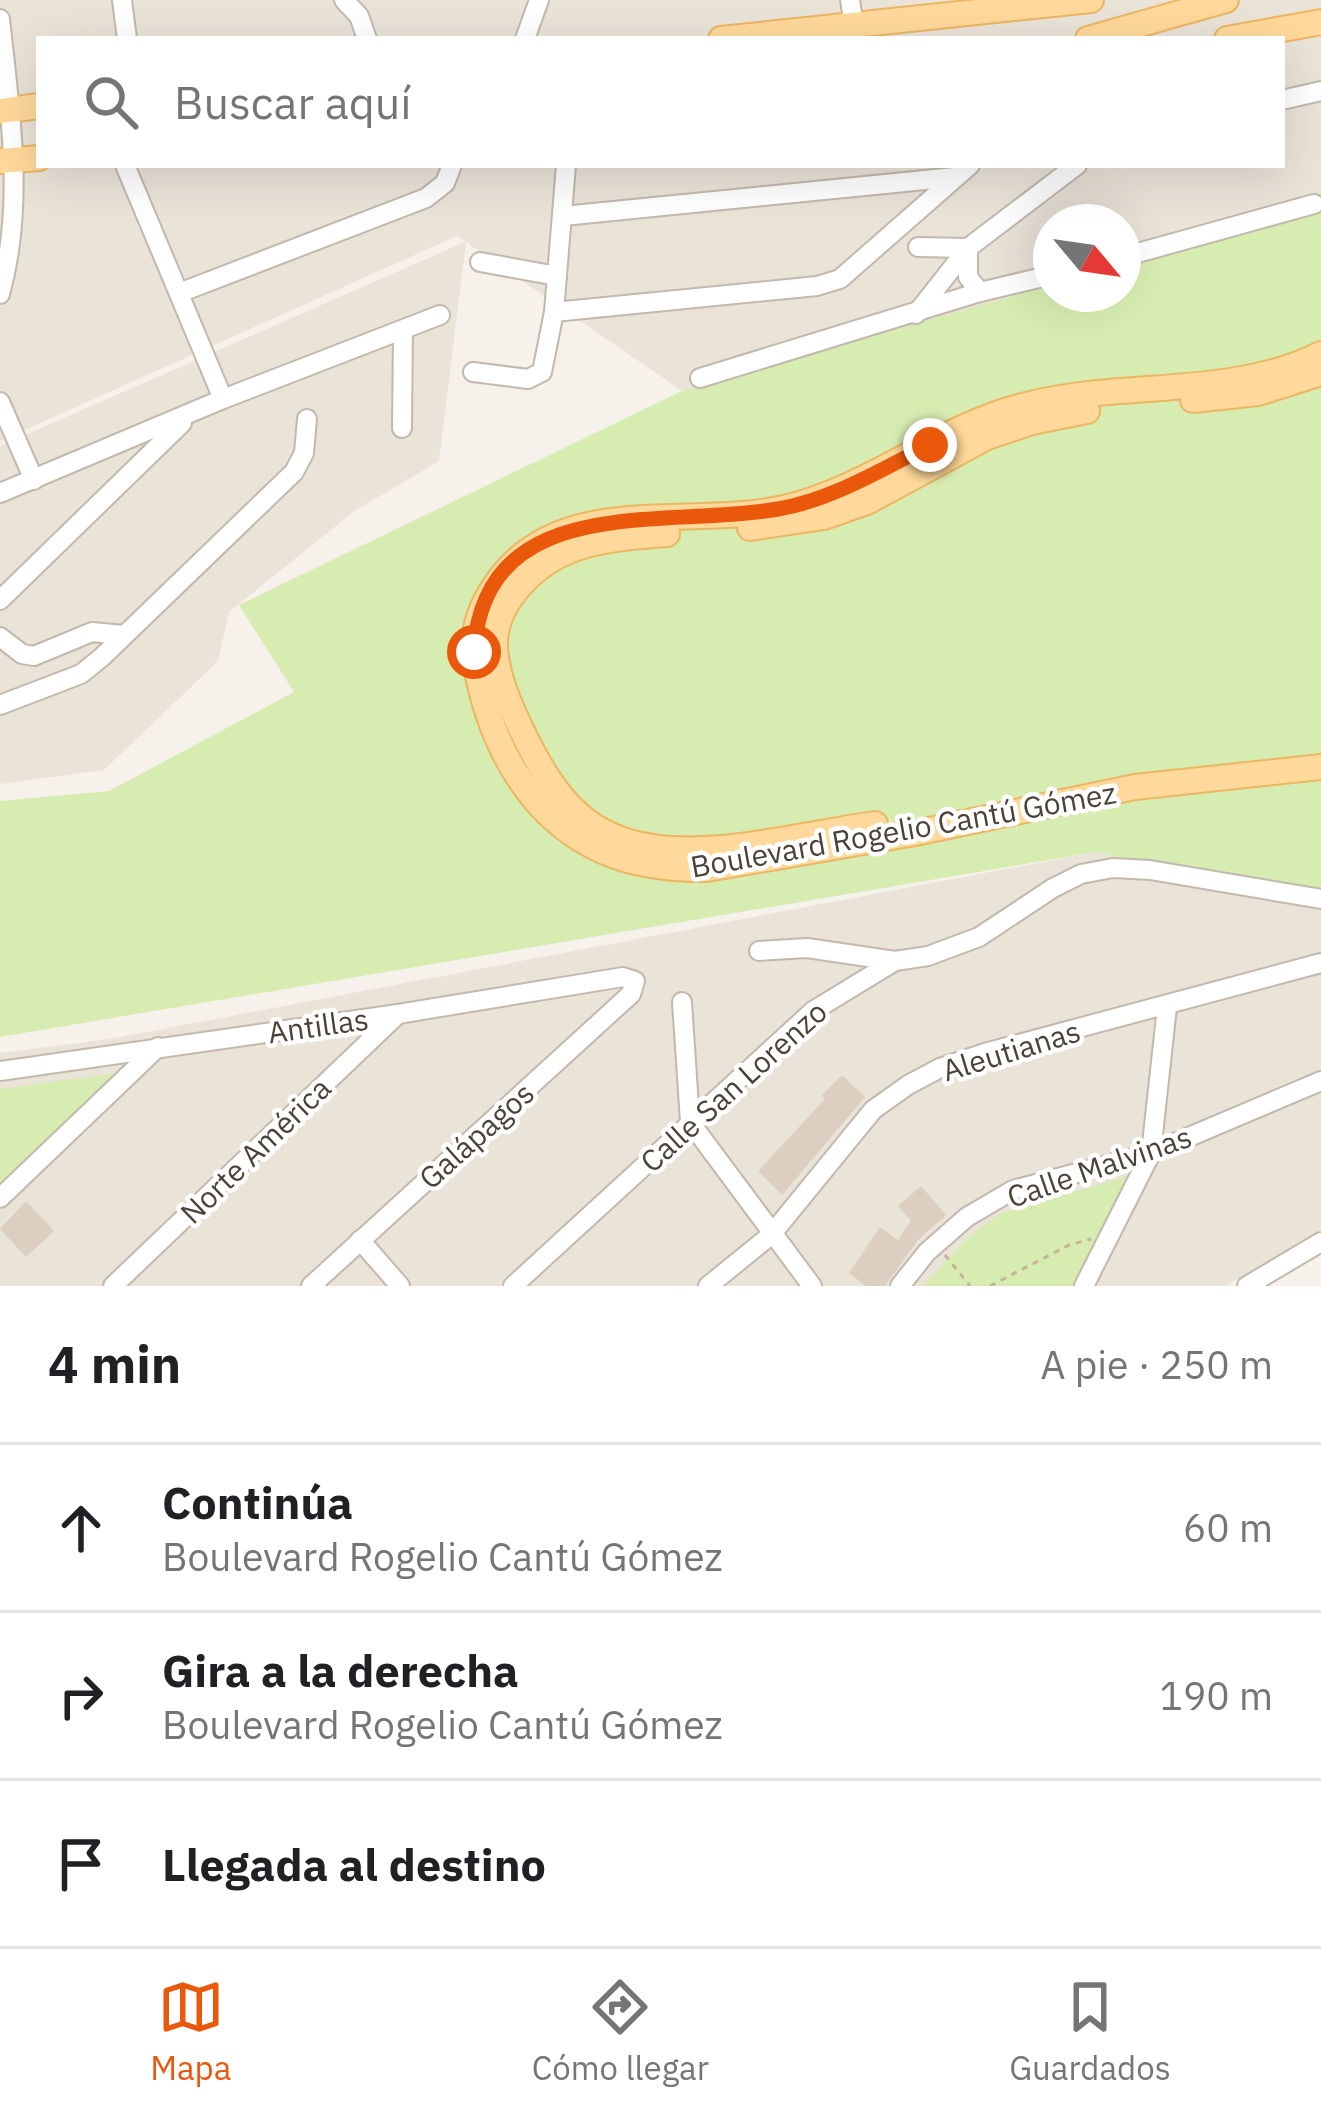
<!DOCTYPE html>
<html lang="es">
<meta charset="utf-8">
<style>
body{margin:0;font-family:"IBM Plex Sans",sans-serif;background:#f2f2f2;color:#202124}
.compass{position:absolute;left:1033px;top:204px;width:108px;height:108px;border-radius:50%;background:#fff;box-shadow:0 12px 48px #0002;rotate:119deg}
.stop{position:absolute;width:36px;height:36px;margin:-27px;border:9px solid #ea580c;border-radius:50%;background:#fff}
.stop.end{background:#ea580c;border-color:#fff;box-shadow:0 3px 12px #0008}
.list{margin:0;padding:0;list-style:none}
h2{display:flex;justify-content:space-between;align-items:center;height:156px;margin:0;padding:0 48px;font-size:51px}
h2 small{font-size:39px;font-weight:400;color:#757577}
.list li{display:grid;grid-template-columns:78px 1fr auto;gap:36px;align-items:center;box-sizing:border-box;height:168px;padding:0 48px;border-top:3px solid #e0e0e0}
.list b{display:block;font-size:45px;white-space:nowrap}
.list p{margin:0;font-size:39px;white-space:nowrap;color:#757577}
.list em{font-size:39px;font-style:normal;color:#757577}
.icon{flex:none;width:66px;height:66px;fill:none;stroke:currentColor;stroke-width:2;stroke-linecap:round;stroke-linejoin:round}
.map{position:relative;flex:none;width:1321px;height:1286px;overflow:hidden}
.search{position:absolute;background:#fff;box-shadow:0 12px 48px #0002;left:36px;right:36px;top:36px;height:132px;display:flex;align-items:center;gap:30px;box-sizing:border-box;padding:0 42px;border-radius:0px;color:#757577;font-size:45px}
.sheet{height:660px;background:#fff}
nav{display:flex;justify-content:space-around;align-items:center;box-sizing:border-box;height:168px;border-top:3px solid #e0e0e0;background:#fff;font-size:33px;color:#757577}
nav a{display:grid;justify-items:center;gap:6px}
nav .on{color:#ea580c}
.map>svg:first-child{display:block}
.residential{fill:#eae3d8;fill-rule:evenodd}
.green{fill:#d7ecb1}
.building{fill:#dccfc2}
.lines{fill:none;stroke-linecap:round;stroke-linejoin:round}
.minor-casing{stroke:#c3b8ac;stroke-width:22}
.major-casing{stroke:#ecb662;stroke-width:28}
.path{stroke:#c5b39c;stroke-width:3;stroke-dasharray:6 6;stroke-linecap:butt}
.minor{stroke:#fff;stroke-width:18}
.major{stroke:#ffd99b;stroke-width:24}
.route{stroke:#ea580c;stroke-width:15}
.labels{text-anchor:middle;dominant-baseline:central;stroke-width:9;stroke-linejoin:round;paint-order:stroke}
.street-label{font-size:30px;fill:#4b4237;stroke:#fff}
</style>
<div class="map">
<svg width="1321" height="1286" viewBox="0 0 1321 1286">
<rect width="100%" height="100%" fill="#f6f1eb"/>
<g class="residential">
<path d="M0 0H1321V217L1123 275V222H1051V294L682 391 466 242 439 461 353 512 229 612 218 661 104 770 0 784V446L465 242 457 236 0 441ZM39 39H1282V165H39Z"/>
<polygon points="1096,852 1321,894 1321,1230 1226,1286 0,1286 0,1053 110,1039"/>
</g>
<g class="green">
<polygon points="1321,192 1321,903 1096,852 0,1037 0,801 109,791 294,692 239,605 682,391 1051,285 1051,294 1123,294 1123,264 1275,220"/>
<polygon points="127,1072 0,1191 0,1089"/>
<polygon points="1128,1176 1121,1201 1075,1286 923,1286 969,1236 1000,1214"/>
</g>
<g class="building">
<polygon points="842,1075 865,1097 782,1195 758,1171 825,1099 822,1095"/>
<polygon points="921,1186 946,1215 918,1240 885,1286 866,1286 849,1273 880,1227 898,1240 911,1221 898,1206"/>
<polygon points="26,1201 54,1231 26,1257 0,1229"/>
</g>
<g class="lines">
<g class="minor-casing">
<g id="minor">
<polyline points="122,0 127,39"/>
<polyline points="344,0 359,16 367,39"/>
<polyline points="850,0 854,26"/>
<path d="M0 19C10 111 25 204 0 294"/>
<polyline points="525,39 539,0"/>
<polyline points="1282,100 1321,91"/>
<polyline points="125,165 223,399"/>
<polyline points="563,216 955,177"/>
<polyline points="918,247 968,248 968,277 980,292"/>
<polyline points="1123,257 1314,204"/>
<polyline points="480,262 557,276"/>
<polyline points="179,293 426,198 445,183 452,165"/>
<polyline points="554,312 817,286 840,279 970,165"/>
<polyline points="916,314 968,248 1077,165"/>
<polyline points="473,372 528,379 542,372 554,312 566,165"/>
<polyline points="700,378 980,292 1051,275"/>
<polyline points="0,402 34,480"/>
<polyline points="402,428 403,330"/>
<polyline points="0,493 223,399 440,315"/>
<polyline points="0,600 182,423"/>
<polyline points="0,637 22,654 34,656 92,632 124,635"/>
<polyline points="0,705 81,674 102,657 294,472 304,453 307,419"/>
<polyline points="759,951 807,948 895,961"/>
<polyline points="682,1002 690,1122 812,1286"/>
<polyline points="0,1071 398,1014 623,977 635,981 631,994 311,1286"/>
<polyline points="0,1198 158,1047"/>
<polyline points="360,1240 400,1286"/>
<polyline points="113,1286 398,1014"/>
<polyline points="513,1286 813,1011 895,961 928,956 979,937 1053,888 1081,874 1113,868 1150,870 1321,899"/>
<polyline points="708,1286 771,1235 873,1110 908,1085 940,1068 985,1053 1321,963"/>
<polyline points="900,1286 927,1252 967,1217 1013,1190 1151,1153 1321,1081"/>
<polyline points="1084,1286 1151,1153 1167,1007"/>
<polyline points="1247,1286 1321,1242"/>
</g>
</g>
<g class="major-casing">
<g id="major">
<polyline points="721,39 1091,0"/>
<polyline points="1088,39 1226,0"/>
<polyline points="1227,39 1321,22"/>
<polyline points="0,111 39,106"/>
<polyline points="0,161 39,158"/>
<path d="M1321 354C1231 399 1122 380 1026 405 940 426 870 488 784 508 689 530 560 490 496 584 480 607 471 633 475 661 484 712 503 762 536 801 582 854 639 870 707 869L915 833 1135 787 1321 767"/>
<polyline points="1193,400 1258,393 1321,373"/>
<polyline points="750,528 824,517 867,502 987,437 1032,422 1087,411"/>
<path d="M667 534C605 539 551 542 512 596 499 613 492 636 496 657 500 686 515 717 528 743 551 789 578 827 629 842 700 863 802 834 875 824"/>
</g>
</g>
<g class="path">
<polyline points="945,1255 970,1286"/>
<polyline points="990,1286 1069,1245 1091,1239"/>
</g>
<use href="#minor" class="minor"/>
<use href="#major" class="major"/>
</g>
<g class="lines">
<path class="route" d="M474 652C484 489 667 529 778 509 832 500 882 469 930 445"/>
</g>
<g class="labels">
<g class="street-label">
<text transform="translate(903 829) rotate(-10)">Boulevard Rogelio Cantú Gómez</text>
<text transform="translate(318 1025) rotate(-8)">Antillas</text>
<text transform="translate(1011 1050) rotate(-17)">Aleutianas</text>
<text transform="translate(733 1086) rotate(-42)">Calle San Lorenzo</text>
<text transform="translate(476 1135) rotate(-42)">Galápagos</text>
<text transform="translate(255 1150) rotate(-44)">Norte América</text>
<text transform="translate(1099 1166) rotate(-19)">Calle Malvinas</text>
</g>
</g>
</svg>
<svg class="compass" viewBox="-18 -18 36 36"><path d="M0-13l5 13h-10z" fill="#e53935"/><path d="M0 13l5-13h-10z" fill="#757577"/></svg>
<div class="stop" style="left:474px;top:652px"></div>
<div class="stop end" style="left:930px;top:445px"></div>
<div class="search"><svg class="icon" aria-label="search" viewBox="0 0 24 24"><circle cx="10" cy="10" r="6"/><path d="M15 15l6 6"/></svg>Buscar aquí</div>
</div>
<section class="sheet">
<h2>4 min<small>A pie · 250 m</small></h2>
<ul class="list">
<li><svg class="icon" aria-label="ahead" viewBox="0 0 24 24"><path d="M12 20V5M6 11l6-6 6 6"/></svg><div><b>Continúa</b><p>Boulevard Rogelio Cantú Gómez</p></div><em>60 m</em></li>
<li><svg class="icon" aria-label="right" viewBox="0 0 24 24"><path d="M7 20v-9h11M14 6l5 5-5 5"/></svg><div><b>Gira a la derecha</b><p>Boulevard Rogelio Cantú Gómez</p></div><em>190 m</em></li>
<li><svg class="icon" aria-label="arrive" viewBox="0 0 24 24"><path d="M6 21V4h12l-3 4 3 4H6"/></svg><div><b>Llegada al destino</b></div></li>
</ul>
</section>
<nav>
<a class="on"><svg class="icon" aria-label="map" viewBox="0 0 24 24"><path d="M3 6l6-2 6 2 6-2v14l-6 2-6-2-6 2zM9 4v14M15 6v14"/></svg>Mapa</a>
<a><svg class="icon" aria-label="directions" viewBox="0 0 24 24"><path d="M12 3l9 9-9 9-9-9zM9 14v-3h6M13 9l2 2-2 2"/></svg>Cómo llegar</a>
<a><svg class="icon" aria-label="saved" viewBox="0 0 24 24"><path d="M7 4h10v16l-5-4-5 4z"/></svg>Guardados</a>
</nav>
